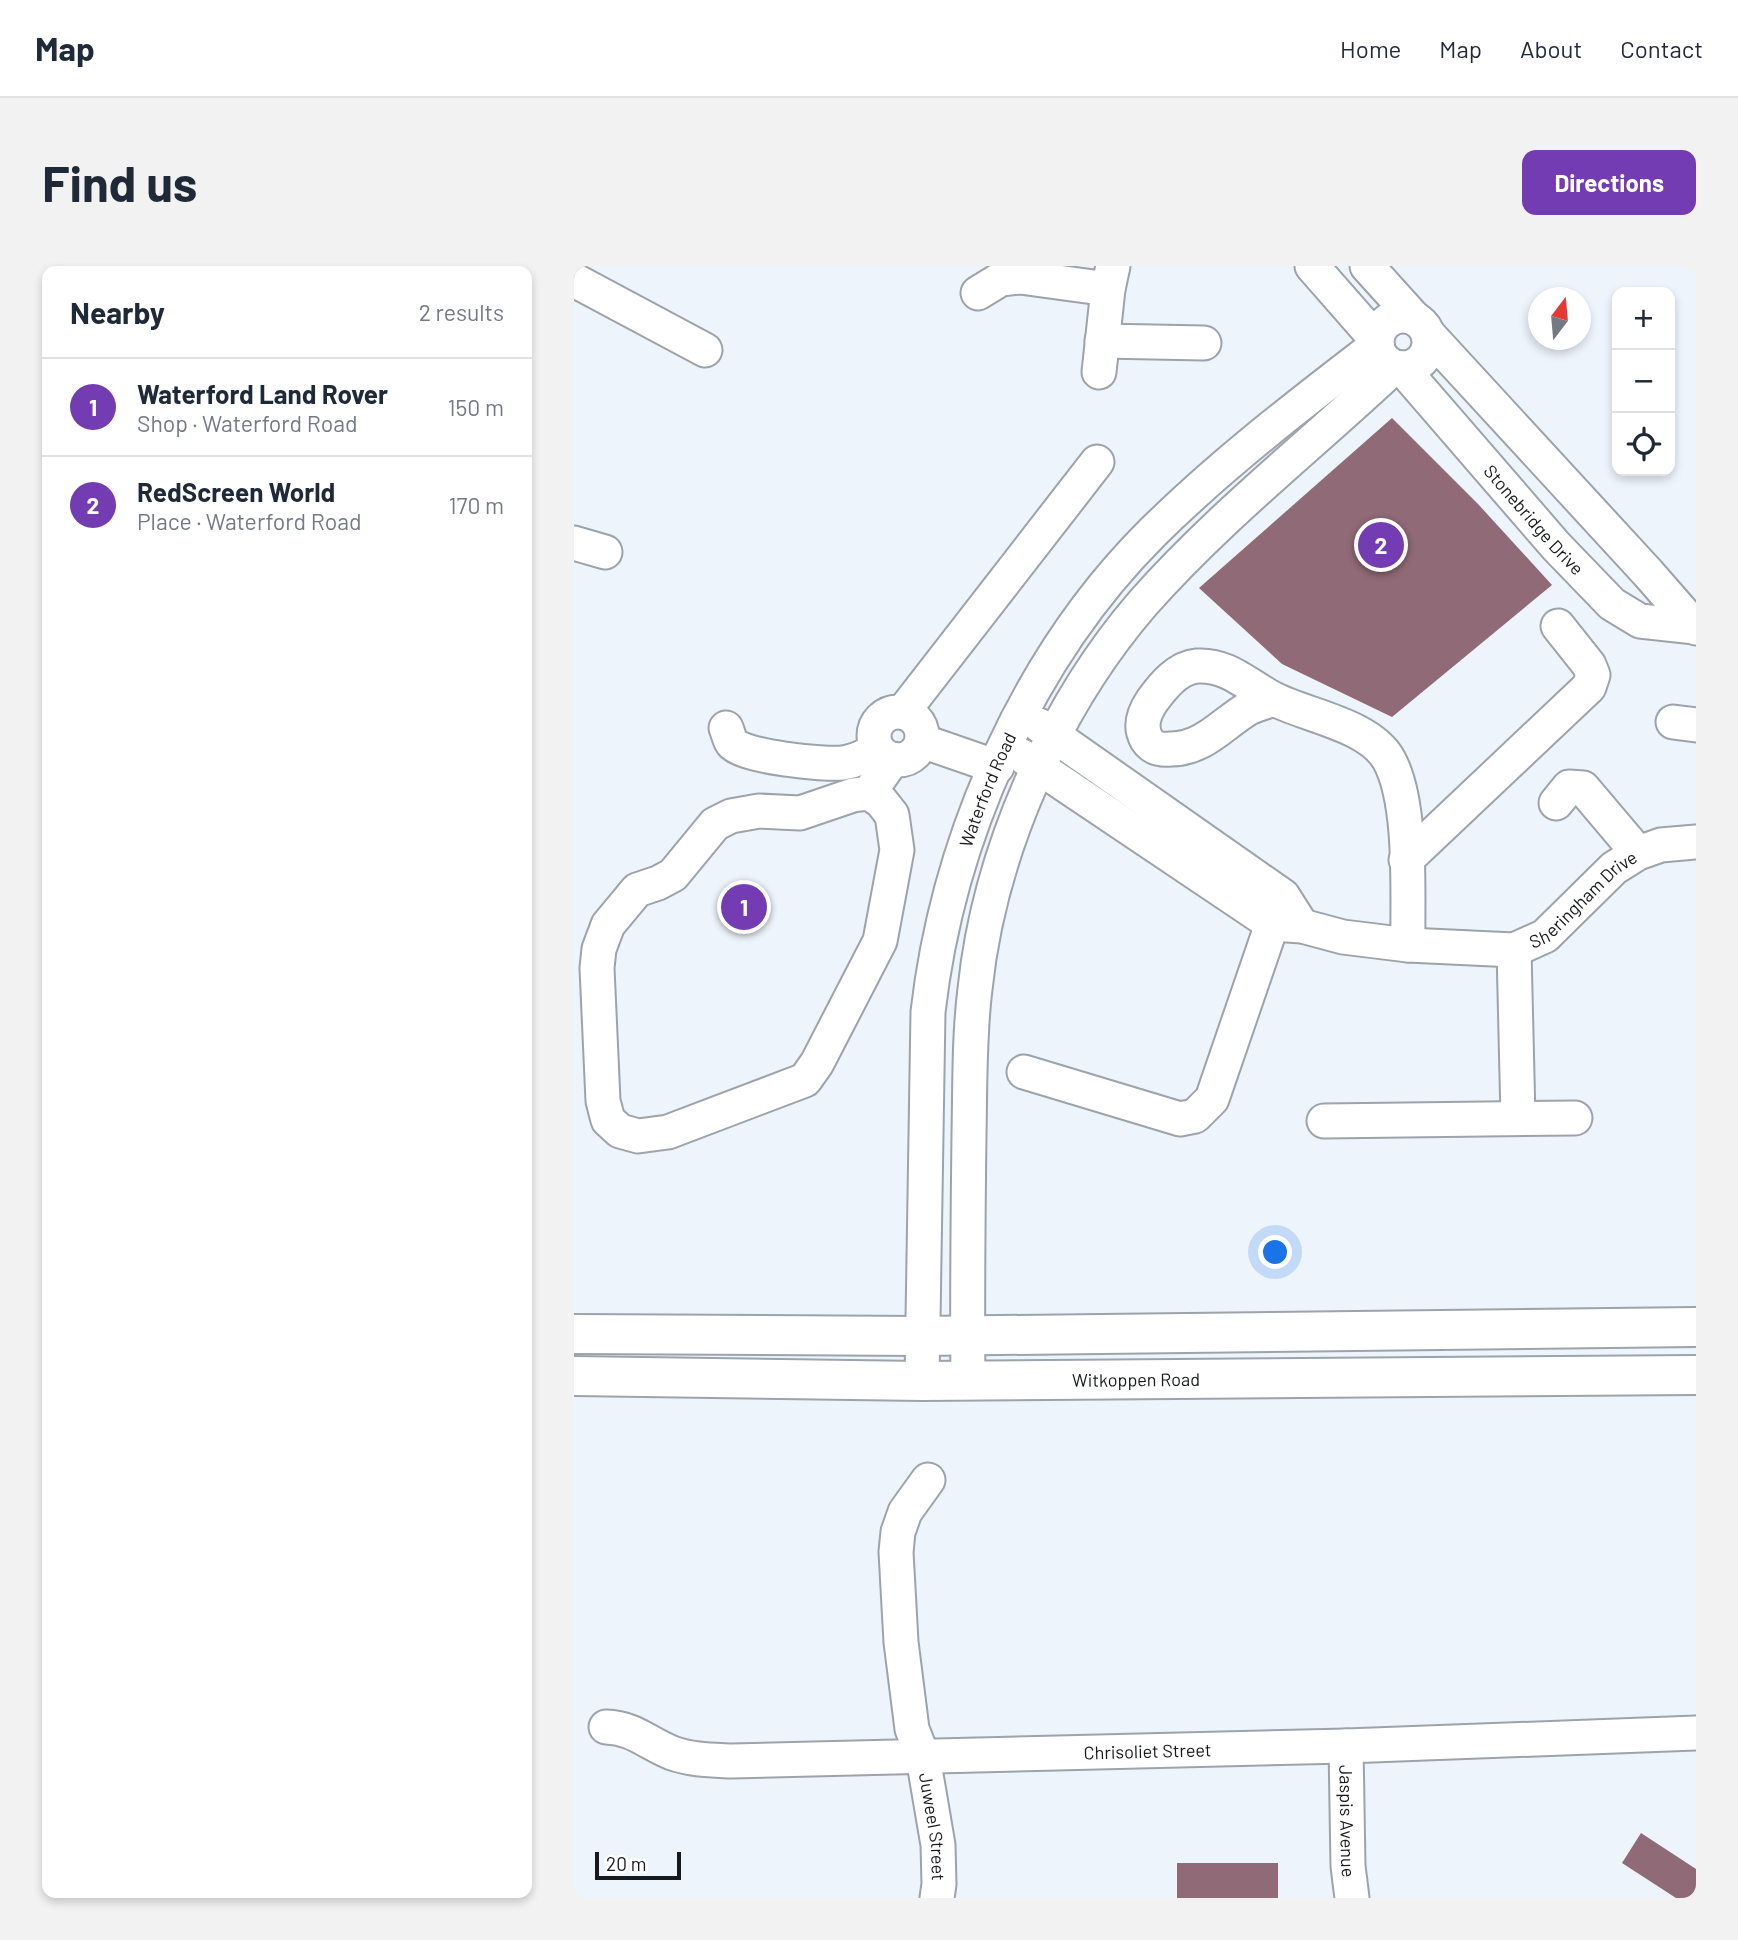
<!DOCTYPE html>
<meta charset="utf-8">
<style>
body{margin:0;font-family:Barlow,sans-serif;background:#f2f2f3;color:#1f2937}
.controls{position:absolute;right:21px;top:21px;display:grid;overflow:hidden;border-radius:14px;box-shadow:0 4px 10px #0003}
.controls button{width:63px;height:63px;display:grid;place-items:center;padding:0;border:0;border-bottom:2px solid #e0e1e3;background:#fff;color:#1f2937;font:35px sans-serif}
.compass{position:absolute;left:954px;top:21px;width:63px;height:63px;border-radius:50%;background:#fff;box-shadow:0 4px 10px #0003;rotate:16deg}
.scale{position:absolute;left:21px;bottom:18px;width:86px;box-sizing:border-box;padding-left:7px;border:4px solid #17191c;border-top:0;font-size:19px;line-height:24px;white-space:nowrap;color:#17191c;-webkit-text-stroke:5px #fff;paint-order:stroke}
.you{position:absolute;left:702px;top:987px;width:24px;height:24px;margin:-18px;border:5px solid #fff;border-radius:50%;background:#1a73e8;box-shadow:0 0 0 10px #1a73e833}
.badge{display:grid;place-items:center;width:46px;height:46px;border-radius:50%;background:#743cb2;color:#fff;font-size:23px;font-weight:700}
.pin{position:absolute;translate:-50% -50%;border:4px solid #fff;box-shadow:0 2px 7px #0006}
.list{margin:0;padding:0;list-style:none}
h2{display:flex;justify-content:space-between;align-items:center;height:91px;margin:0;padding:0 28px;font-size:30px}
h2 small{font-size:23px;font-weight:400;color:#747a83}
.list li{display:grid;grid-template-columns:46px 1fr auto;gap:21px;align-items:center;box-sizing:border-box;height:98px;padding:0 28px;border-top:2px solid #e0e1e3}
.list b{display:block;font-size:26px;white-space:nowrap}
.list p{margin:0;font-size:23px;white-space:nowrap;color:#747a83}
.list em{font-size:23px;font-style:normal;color:#747a83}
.icon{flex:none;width:38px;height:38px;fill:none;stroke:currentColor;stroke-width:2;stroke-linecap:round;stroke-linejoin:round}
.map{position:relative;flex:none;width:1122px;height:1632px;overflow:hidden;border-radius:14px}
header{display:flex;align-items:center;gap:42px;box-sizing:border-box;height:98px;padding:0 35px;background:#fff;border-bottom:2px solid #e0e1e3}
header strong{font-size:33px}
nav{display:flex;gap:38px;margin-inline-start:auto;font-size:24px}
.intro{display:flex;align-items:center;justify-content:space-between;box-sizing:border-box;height:168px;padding:0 42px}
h1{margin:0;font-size:49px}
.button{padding:18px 32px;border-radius:14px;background:#743cb2;color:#fff;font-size:24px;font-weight:700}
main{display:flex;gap:42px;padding:0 42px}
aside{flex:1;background:#fff;border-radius:14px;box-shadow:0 4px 10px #0003}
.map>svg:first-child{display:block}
.building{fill:#906a76}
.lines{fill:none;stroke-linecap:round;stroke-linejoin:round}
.minor-casing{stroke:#9da3aa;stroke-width:37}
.major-casing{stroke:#9da3aa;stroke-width:42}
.minor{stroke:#fff;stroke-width:33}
.major{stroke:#fff;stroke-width:38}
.labels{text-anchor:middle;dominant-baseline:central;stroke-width:5;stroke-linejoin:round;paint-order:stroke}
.street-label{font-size:18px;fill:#17191c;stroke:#fff}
</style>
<header>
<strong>Map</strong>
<nav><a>Home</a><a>Map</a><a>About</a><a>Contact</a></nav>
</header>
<div class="intro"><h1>Find us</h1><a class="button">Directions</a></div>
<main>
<aside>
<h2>Nearby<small>2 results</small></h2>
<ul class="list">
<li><span class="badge">1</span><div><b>Waterford Land Rover</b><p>Shop · Waterford Road</p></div><em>150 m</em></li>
<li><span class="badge">2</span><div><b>RedScreen World</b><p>Place · Waterford Road</p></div><em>170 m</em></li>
</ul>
</aside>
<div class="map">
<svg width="1122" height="1632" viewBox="0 0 1122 1632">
<rect width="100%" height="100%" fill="#edf4fc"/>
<g class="building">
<polygon points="818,152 904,238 978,319 818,451 708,398 625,322"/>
<polygon points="1067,1567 1122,1603 1122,1632 1102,1632 1048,1597"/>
<rect x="603" y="1597" width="101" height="35"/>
</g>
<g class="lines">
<g class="minor-casing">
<g id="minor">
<polyline points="738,0 802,73"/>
<polyline points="793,0 840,52"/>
<polyline points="0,14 131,84"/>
<polyline points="404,27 427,13 446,11 534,23"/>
<circle cx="829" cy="76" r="26"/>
<polyline points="854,68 1074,307 1122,362"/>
<polyline points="528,75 630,77"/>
<path id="s1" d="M828 102 982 280 1038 338 1066 355 1121 361"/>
<polyline points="525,106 534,23 539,0"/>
<polyline points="0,277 31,286"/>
<path d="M700 433C692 436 683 438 675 442 649 457 630 483 597 483 587 484 579 483 573 474 565 461 570 447 578 435 589 420 603 402 623 400 654 398 674 420 700 433 733 450 796 459 815 494 839 538 833 629 834 679"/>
<polyline points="329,446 523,196"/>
<circle cx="324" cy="470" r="24"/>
<polyline points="1099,456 1122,459"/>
<polyline points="465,459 709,630 728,660"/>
<path d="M152 462C154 466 155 473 158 477 168 491 251 499 269 497 282 495 293 490 303 482"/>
<polyline points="348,475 423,501"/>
<path id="s2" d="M448 490 698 658 728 660 769 671 834 679 940 684 971 670 1040 602 1064 587 1087 579 1122 576"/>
<polyline points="295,527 307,535 318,549 323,584 306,675 243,797 231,814 94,866 64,870 46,865 34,854 29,835 23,702 25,683 34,659 63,624 84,617 99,609 141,558 157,550 185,545 226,547 279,529 295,527 319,493"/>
<polyline points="982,537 995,521 1009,522 1064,587"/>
<polyline points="832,594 1015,421 1019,409 1015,399 984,360"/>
<polyline points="940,684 944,852"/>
<polyline points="450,806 606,853 621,850 638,833 698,658"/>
<polyline points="750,855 1001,852"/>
<path d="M394 1114C393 1032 394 950 395 868 396 820 395 771 401 723 415 587 480 440 569 337 645 251 736 180 820 101"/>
<path id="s3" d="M348 1115 354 746C374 572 454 390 579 266 648 198 726 138 803 79"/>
<path id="s4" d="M354 1214 331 1246 324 1266 322 1286 327 1376 338 1463 349 1491 364 1579 365 1618 363 1632"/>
<path id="s5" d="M32 1461C60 1462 73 1477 98 1487 117 1494 138 1494 158 1495L772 1480 1122 1467"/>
<path id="s6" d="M772 1480 774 1600 778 1632"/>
</g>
</g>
<g class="major-casing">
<g id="major">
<polyline points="0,1068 347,1070 1122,1061"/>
<path id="s7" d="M0 1110 348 1115 1122 1109"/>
</g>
</g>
<use href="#minor" class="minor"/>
<use href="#major" class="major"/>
</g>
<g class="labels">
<g class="street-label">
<text stroke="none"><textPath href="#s1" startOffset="201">Stonebridge Drive</textPath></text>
<text stroke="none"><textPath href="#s3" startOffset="600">Waterford Road</textPath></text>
<text stroke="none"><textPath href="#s2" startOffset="632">Sheringham Drive</textPath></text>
<text stroke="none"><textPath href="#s7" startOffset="562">Witkoppen Road</textPath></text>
<text stroke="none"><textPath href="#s5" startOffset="548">Chrisoliet Street</textPath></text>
<text stroke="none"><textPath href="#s6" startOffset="75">Jaspis Avenue</textPath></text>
<text stroke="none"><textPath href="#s4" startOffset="359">Juweel Street</textPath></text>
</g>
</g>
</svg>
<div class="controls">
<button>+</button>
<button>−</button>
<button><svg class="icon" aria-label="locate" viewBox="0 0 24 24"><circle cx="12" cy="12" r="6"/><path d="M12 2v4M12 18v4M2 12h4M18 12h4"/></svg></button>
</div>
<svg class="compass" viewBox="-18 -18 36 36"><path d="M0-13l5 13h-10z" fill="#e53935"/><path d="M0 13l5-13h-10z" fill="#747a83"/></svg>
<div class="scale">20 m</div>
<div class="you"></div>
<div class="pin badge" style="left:170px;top:641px">1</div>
<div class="pin badge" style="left:807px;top:279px">2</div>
</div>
</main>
